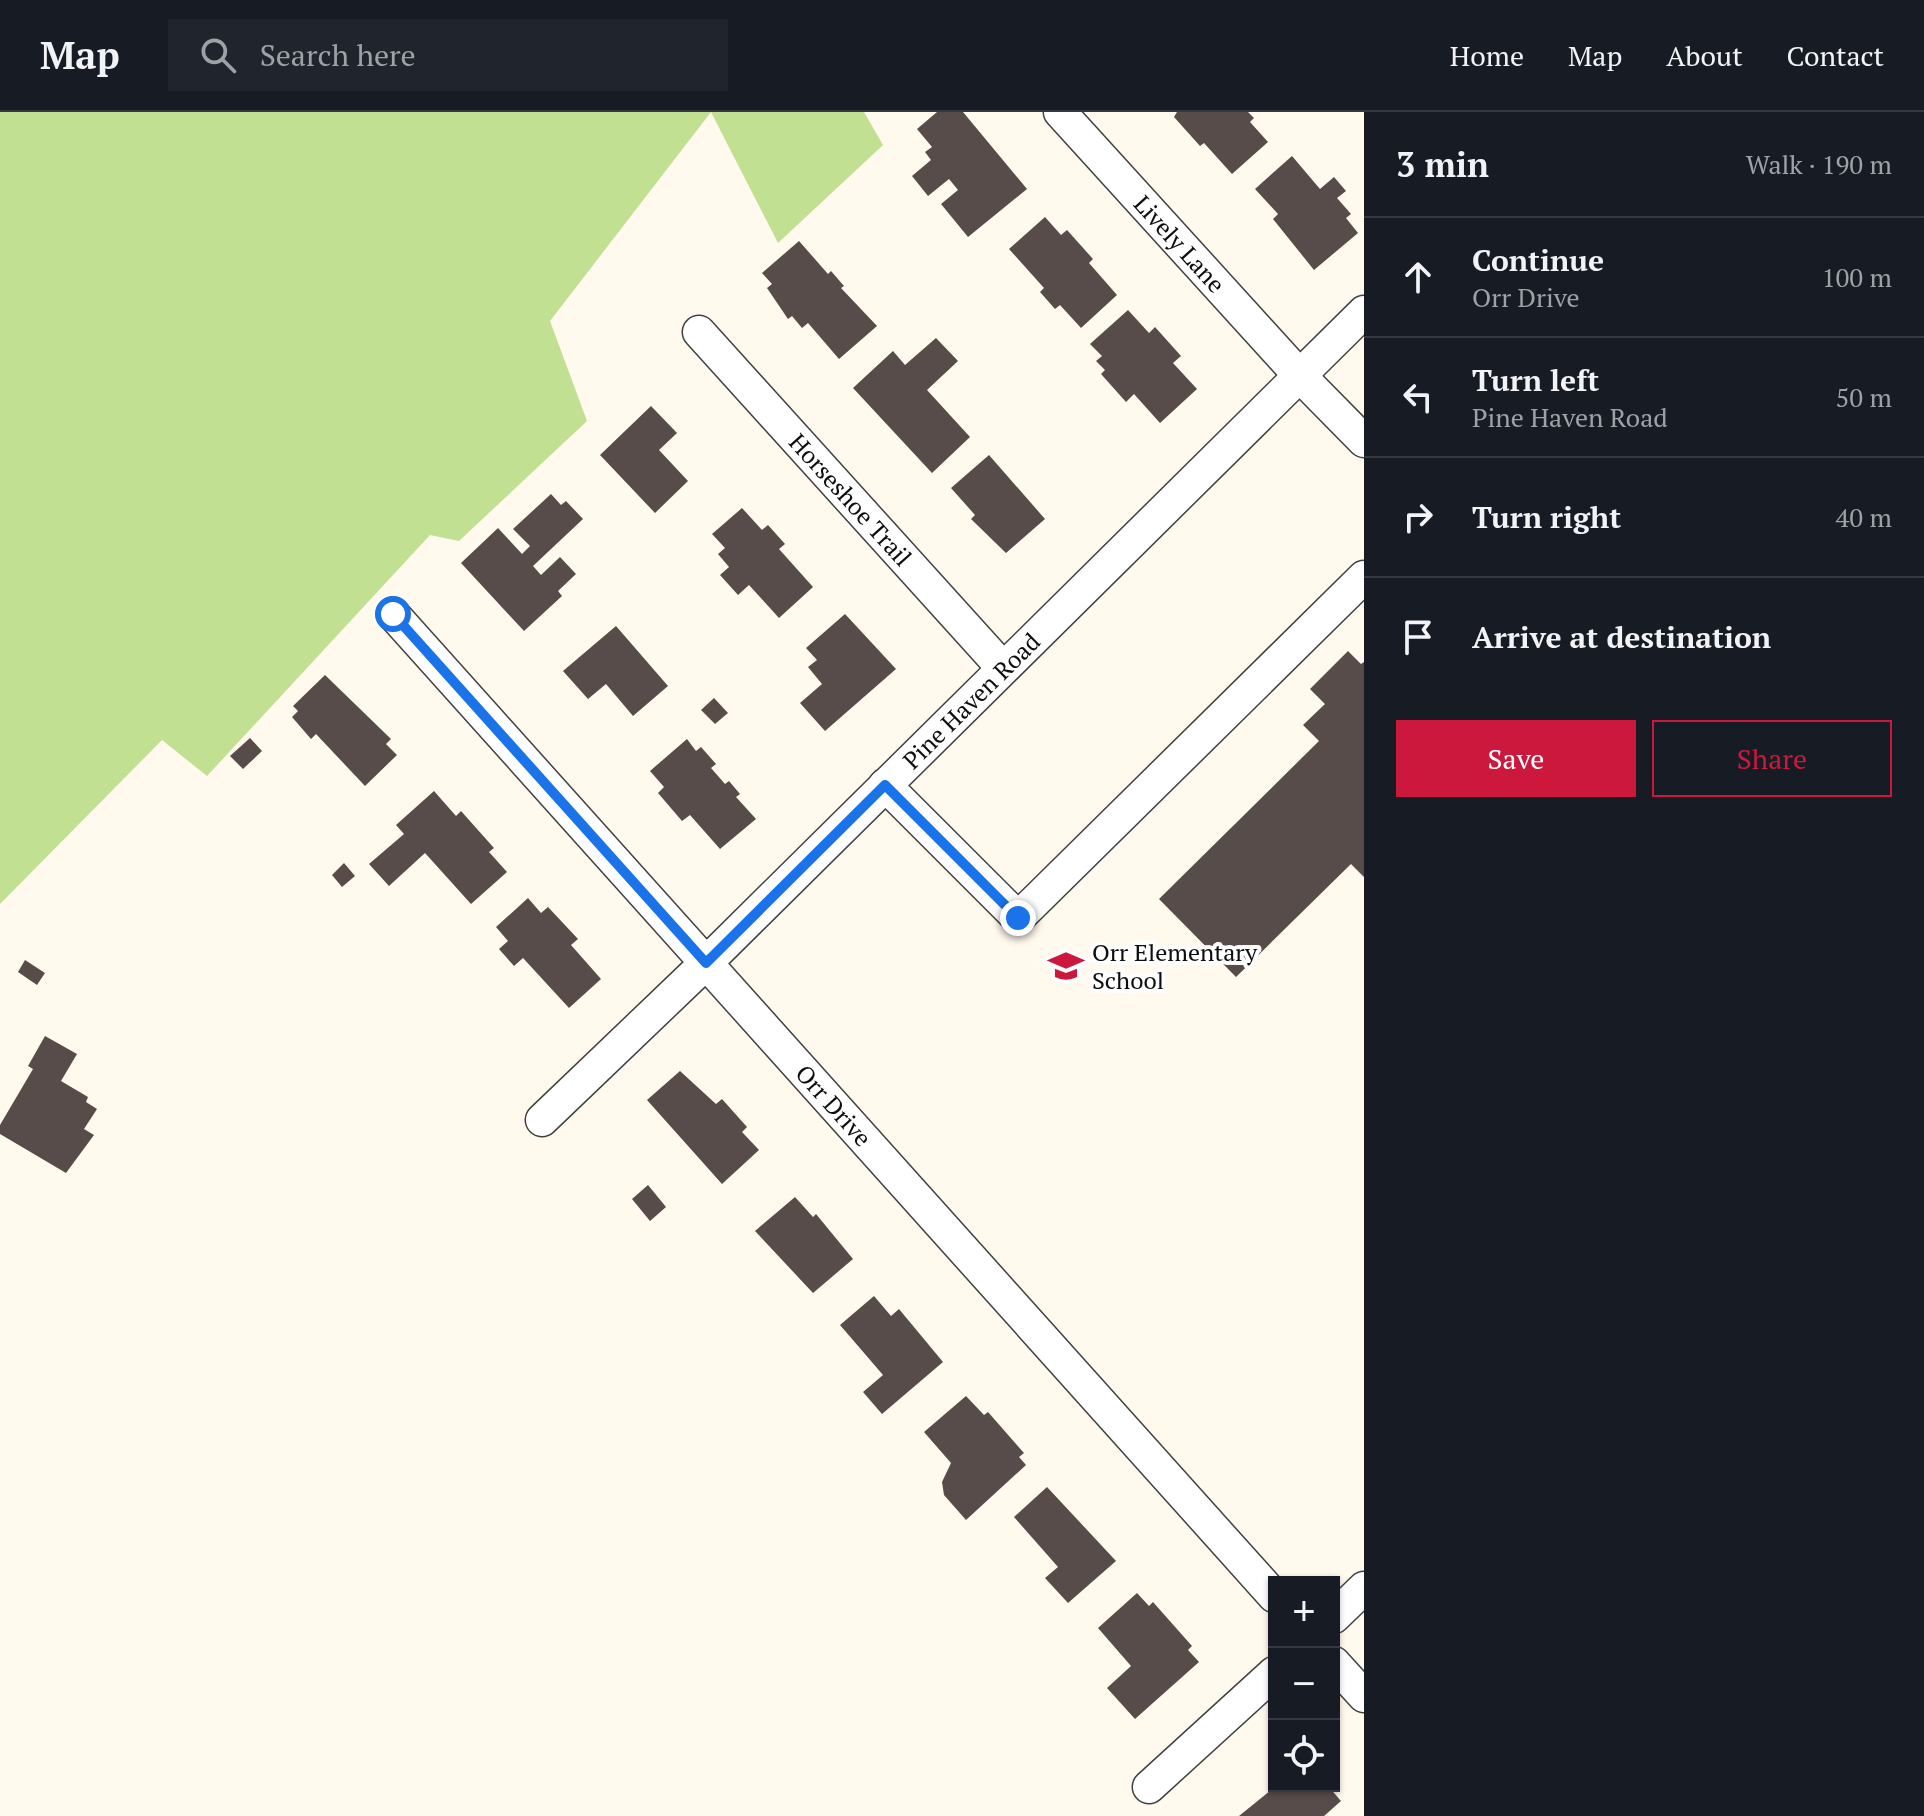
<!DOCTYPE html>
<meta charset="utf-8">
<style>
body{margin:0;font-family:"PT Serif",serif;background:#20242c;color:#f1f3f6}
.controls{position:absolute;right:24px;bottom:24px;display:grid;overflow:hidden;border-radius:0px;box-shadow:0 2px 6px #0004}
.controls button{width:72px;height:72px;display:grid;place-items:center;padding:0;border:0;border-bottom:2px solid #363941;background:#171b24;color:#f1f3f6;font:40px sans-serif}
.stop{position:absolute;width:24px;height:24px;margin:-18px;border:6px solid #1a73e8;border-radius:50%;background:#fff}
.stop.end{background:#1a73e8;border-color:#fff;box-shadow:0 2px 8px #0008}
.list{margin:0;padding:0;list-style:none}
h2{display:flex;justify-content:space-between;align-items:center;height:104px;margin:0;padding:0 32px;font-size:34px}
h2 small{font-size:26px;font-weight:400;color:#9ea1a6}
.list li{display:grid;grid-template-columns:52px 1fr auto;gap:24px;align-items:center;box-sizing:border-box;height:120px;padding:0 32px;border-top:2px solid #363941}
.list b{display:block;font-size:30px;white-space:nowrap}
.list p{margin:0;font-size:26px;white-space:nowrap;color:#9ea1a6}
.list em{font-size:26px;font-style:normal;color:#9ea1a6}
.actions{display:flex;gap:16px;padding:24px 32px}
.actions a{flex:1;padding:18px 0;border:2px solid #cb183c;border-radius:0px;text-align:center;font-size:28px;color:#cb183c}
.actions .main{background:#cb183c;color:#fff}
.icon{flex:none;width:44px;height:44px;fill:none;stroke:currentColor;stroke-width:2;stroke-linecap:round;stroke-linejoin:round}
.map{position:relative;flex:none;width:1364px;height:1704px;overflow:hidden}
header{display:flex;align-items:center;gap:48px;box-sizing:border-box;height:112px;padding:0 40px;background:#171b24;border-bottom:2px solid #363941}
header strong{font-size:38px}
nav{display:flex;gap:44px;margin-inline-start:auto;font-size:28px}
.search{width:560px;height:72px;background:#20242c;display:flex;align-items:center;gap:20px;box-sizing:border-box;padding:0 28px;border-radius:0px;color:#9ea1a6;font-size:30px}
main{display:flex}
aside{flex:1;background:#171b24}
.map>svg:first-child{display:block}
.forest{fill:#c1e091}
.building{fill:#574c49}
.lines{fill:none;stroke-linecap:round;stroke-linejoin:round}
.minor-casing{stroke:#414141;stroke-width:35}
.minor{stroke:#fff;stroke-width:32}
.route{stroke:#1a73e8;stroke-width:10}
.labels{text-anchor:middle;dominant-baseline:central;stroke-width:8;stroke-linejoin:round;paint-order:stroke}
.street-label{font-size:24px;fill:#0e0e0e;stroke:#fff}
.poi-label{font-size:24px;fill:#0e0e0e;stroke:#fff;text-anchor:start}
</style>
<header>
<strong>Map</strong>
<div class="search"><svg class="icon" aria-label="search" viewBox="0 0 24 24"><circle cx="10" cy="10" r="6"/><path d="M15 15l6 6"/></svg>Search here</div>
<nav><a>Home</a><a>Map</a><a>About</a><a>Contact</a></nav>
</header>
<main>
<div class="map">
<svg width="1364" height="1704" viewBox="0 0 1364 1704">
<rect width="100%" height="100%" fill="#fff9ee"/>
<polygon class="forest" points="0,0 864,0 883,33 778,131 711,0 550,209 587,309 459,429 430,423 207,664 162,628 0,792"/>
<g class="building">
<polygon points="937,0 963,0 1027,77 968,125 941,92 958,78 949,67 928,84 912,64 931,48 925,40 932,35 917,17"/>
<polygon points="1177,0 1248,0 1254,6 1250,10 1268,30 1232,62 1204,31 1200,34 1174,5"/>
<polygon points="1292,44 1320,77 1334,65 1346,79 1337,86 1351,102 1346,106 1358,121 1314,158 1273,107 1278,102 1255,77"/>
<polygon points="1045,105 1061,123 1067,118 1093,147 1089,151 1117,183 1081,216 1060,193 1055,197 1040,180 1044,176 1009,137"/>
<polygon points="799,129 828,162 831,159 844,174 841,176 877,214 839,247 808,211 802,216 792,204 788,207 767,176 772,172 762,161"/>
<polygon points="1128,198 1149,221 1155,215 1181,244 1173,251 1197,277 1160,311 1134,282 1126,290 1101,262 1105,258 1096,249 1102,244 1090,232"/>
<polygon points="936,226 958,249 927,278 970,325 932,361 853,276 893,239 905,253"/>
<polygon points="651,294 677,321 659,338 688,369 655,401 600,343"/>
<polygon points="989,343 1045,407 1006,441 971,407 975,403 951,376"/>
<polygon points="551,382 561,393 566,389 583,407 533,454 541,463 560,445 576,462 558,479 562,484 524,519 461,451 498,416 522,442 530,434 513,417"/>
<polygon points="742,396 762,418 768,413 785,432 779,437 813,475 779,506 749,473 738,483 720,463 729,455 718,442 725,436 712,422"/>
<polygon points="845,502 896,557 825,619 800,591 822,572 808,555 817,548 806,536"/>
<polygon points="616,514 668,574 633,604 606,572 588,587 563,559"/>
<polygon points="1348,539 1361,552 1364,550 1364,765 1351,752 1236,865 1159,787 1319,629 1303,613 1325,592 1310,577"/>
<polygon points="325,563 391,627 386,632 397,643 365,674 316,622 311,627 292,605 298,599 293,594"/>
<polygon points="714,586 728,601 715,612 701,598"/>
<polygon points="250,626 262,639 243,657 230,644"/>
<polygon points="687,627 696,639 701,635 716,652 711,656 725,672 729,669 740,682 736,685 756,707 720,737 690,703 682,709 658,681 664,675 650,659"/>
<polygon points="434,679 456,704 461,699 494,736 489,740 507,760 471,792 425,741 389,774 369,752 404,722 396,713"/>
<polygon points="344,751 355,764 342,775 332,763"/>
<polygon points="528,786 541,801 548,795 578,827 571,833 601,867 569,896 523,846 514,854 499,837 508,829 496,815"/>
<polygon points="25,848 45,861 37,873 18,860"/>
<polygon points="45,924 77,942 61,969 88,985 86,990 97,997 84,1017 94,1023 66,1061 0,1022 0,1013 33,957 28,954"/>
<polygon points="680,959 716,992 722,987 747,1015 742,1020 759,1038 722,1072 647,988"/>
<polygon points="648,1073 666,1095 650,1109 632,1087"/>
<polygon points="795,1085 813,1105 816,1102 853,1147 813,1181 755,1119"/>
<polygon points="874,1184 891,1204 899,1197 943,1250 882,1302 863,1280 883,1263 840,1213"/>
<polygon points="966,1284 984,1303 988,1300 1024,1341 1019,1345 1026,1353 966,1408 944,1383 942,1370 951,1351 924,1320"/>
<polygon points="1047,1375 1116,1449 1068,1491 1045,1466 1058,1455 1014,1405"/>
<polygon points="1137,1481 1149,1494 1153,1490 1192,1534 1188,1538 1199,1550 1135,1607 1107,1576 1131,1554 1098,1516"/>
<polygon points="1276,1674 1328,1674 1341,1689 1324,1704 1239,1704"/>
</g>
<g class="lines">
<g class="minor-casing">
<g id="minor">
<path id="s1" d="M1060 0 1300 264 1364 329"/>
<path id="s2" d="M699 220 1002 555"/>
<path id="s3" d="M393 502 1274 1484"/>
<polyline points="885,673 1018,806 1364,465"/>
<path id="s4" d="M542 1008 706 851 1364 200"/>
<polyline points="1334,1505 1364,1476"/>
<polyline points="1334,1551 1364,1584"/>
<polyline points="1149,1675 1274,1561"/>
</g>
</g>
<use href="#minor" class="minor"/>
</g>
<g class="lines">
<polyline class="route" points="393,502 706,851 885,673 1018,806"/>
</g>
<defs>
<g id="school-bare" transform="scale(2.76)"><path d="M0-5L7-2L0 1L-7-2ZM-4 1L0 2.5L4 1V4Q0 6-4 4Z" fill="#cb183c" stroke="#fff" stroke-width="2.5" paint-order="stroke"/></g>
</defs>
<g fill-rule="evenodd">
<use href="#school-bare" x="1066" y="854"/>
</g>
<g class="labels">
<g class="street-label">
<text stroke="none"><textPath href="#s1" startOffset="178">Lively Lane</textPath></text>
<text stroke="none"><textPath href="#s2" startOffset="226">Horseshoe Trail</textPath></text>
<text stroke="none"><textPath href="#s4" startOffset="600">Pine Haven Road</textPath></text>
<text stroke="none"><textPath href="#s3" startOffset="660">Orr Drive</textPath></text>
</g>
<g class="poi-label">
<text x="1092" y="840">Orr Elementary<tspan x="1092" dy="28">School</tspan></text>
</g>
</g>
</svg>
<div class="controls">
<button>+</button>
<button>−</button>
<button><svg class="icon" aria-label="locate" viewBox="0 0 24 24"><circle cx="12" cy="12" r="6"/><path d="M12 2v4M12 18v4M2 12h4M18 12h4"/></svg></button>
</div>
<div class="stop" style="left:393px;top:502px"></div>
<div class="stop end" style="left:1018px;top:806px"></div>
</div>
<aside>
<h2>3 min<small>Walk · 190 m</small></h2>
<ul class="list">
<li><svg class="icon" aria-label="ahead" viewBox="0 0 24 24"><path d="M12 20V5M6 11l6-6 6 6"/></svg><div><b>Continue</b><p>Orr Drive</p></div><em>100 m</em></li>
<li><svg class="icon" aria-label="left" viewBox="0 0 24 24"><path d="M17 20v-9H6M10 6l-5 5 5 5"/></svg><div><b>Turn left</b><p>Pine Haven Road</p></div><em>50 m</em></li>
<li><svg class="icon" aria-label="right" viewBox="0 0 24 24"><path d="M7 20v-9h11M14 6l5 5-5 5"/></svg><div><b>Turn right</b></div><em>40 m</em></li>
<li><svg class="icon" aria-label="arrive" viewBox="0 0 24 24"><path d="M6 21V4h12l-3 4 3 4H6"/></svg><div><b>Arrive at destination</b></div></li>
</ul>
<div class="actions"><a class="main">Save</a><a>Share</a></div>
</aside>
</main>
